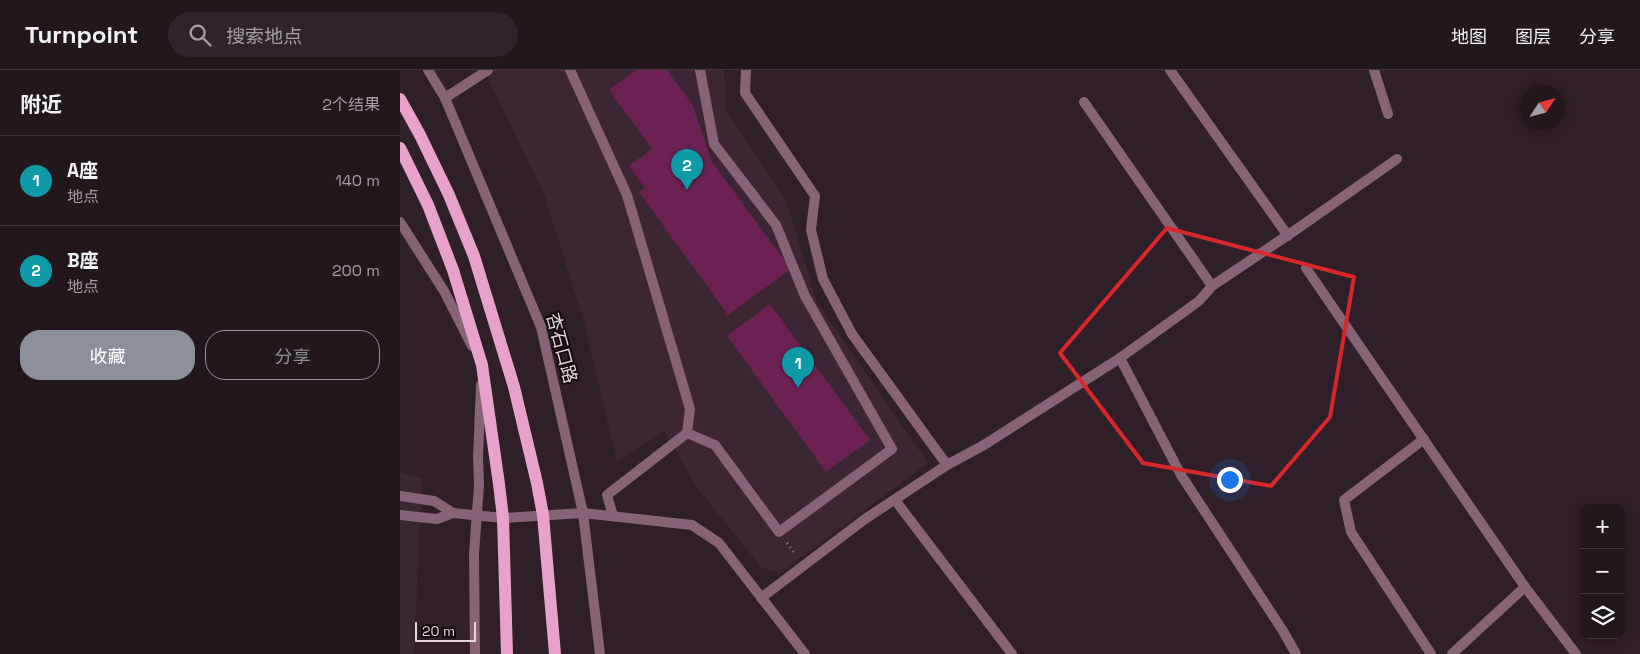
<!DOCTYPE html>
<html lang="zh">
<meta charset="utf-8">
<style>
body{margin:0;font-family:"Space Grotesk","Noto Sans SC",sans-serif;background:#2f242b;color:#f1f3f6}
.controls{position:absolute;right:15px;bottom:15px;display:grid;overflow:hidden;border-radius:10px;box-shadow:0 2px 12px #0003}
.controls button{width:45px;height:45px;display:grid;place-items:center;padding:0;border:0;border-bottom:1px solid #40363c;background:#23171e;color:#f1f3f6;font:25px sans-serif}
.compass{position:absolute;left:1120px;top:15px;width:45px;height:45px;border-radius:50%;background:#23171e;box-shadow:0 2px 12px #0003;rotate:54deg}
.scale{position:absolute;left:15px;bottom:12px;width:61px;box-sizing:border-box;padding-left:5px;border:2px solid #e1d6dc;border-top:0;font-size:14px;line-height:18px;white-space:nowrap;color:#e1d6dc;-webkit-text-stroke:4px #120b0f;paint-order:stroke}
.you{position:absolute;left:829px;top:409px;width:18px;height:18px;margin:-12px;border:4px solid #fff;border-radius:50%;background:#1a73e8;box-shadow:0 0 0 8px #1a73e833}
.badge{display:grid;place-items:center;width:32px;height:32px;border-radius:50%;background:#8c9099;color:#fff;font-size:16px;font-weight:700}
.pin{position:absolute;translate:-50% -41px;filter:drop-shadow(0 1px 2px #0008)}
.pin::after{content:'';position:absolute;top:26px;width:18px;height:15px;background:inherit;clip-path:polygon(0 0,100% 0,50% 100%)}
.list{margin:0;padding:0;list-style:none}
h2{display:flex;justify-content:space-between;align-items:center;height:65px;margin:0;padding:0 20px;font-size:21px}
h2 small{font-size:16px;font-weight:400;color:#a39fa4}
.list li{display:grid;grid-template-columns:32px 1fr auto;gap:15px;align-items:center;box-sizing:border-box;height:90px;padding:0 20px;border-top:1px solid #40363c}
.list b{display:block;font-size:19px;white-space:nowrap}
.list p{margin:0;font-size:16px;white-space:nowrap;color:#a39fa4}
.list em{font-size:16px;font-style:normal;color:#a39fa4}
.actions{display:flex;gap:10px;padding:15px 20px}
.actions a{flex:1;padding:11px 0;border:1px solid #8c9099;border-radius:20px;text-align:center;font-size:18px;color:#8c9099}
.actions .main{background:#8c9099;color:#fff}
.icon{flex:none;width:28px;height:28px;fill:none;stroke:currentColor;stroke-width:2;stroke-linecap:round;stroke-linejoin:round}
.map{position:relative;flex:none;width:1240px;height:584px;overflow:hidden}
header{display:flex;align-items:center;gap:30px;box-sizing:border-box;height:70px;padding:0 25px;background:#23171e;border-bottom:1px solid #40363c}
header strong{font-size:24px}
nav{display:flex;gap:28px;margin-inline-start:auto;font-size:18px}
.search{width:350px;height:45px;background:#2f242b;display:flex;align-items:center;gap:12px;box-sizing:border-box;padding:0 18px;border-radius:28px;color:#a39fa4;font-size:19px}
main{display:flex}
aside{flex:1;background:#23171e}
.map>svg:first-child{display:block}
.built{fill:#3c2633}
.building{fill:#6b2253}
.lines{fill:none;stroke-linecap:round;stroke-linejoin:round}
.path{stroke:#8c7f86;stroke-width:3;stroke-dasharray:1 4;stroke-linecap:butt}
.service{stroke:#866377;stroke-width:10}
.minor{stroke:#866377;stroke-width:10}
.tertiary{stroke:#866377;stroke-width:10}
.primary{stroke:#e8a0cc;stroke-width:12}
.marked{fill:none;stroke:#d62828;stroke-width:4;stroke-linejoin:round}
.labels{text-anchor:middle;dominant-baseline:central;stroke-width:4;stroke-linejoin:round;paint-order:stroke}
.street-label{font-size:18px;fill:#e1d6dc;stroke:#120b0f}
</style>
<header>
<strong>Turnpoint</strong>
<div class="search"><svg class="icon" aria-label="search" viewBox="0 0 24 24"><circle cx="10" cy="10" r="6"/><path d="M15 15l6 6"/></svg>搜索地点</div>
<nav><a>地图</a><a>图层</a><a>分享</a></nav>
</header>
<main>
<aside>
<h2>附近<small>2个结果</small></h2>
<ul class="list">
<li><span class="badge" style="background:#0f9aa8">1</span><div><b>A座</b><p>地点</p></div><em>140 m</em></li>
<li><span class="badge" style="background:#0f9aa8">2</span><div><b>B座</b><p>地点</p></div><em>200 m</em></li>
</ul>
<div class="actions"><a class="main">收藏</a><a>分享</a></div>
</aside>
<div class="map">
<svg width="1240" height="584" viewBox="0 0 1240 584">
<rect width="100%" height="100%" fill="#2f1f28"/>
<g class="built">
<polygon points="84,0 324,0 326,40 386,131 417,232 528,393 380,503 362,498 298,419 264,361 217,391 183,248 144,124"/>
<polygon points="0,402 22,408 14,584 0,584"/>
</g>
<g class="building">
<polygon points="236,0 267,0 292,34 312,92 391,199 328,245 239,122 245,118 229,96 252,79 209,20"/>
<polygon points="370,234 470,370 426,402 327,266"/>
</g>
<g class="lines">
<polyline class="path" points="387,473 395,484"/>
<g class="service">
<polyline points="170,0 227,125 290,339 287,363 207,425 213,446"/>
<polyline points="974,0 988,44"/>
<polyline points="45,28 88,0"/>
<polyline points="287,363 315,375 379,462 492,379 405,226 376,155 314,74 300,0"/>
</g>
<g class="minor">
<polyline points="346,0 345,23 415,126 411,160 423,209 452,264 547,395"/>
<polyline points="770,0 888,166"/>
<polyline points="684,32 812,216"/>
<polyline points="906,198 1125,517 1176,584"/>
<polyline points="720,288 781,405 883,561 896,584"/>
<polyline points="1024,369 944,430 951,462 1031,584"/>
<polyline points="0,426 34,431 53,443"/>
<polyline points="495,430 612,584"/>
<polyline points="0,445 37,449 53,443"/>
<polyline points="361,528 465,449 547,395 584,375 720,288 799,231 812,216 897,159 997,89"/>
<polyline points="1052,584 1125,517"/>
</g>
<g class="tertiary">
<polyline points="28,0 45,28 141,257 183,443 200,584"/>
<polyline points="0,152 44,221 72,276"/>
<polyline points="53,443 103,448 183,443 292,455 319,473 405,584"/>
<polyline points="75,584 74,484 79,415 78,387 81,315"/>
</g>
<g class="primary">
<polyline points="0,29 20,65 49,125 74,186 114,317 137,413 143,445 155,584"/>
<polyline points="0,78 28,135 53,200 82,295 99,414 103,448 107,584"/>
</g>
</g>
<path class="marked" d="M767 158 954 207 930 347 871 416 743 393 660 283Z"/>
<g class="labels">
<g class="street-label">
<text transform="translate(162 278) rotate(75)">杏石口路</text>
</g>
</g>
</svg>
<div class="controls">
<button>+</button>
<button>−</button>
<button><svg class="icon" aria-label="layers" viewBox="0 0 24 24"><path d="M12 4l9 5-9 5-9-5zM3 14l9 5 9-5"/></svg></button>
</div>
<svg class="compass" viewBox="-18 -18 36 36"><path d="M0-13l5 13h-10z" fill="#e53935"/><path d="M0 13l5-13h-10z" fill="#a39fa4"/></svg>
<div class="scale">20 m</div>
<div class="you"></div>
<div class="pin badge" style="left:398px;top:318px;background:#0f9aa8">1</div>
<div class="pin badge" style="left:287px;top:120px;background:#0f9aa8">2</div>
</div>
</main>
